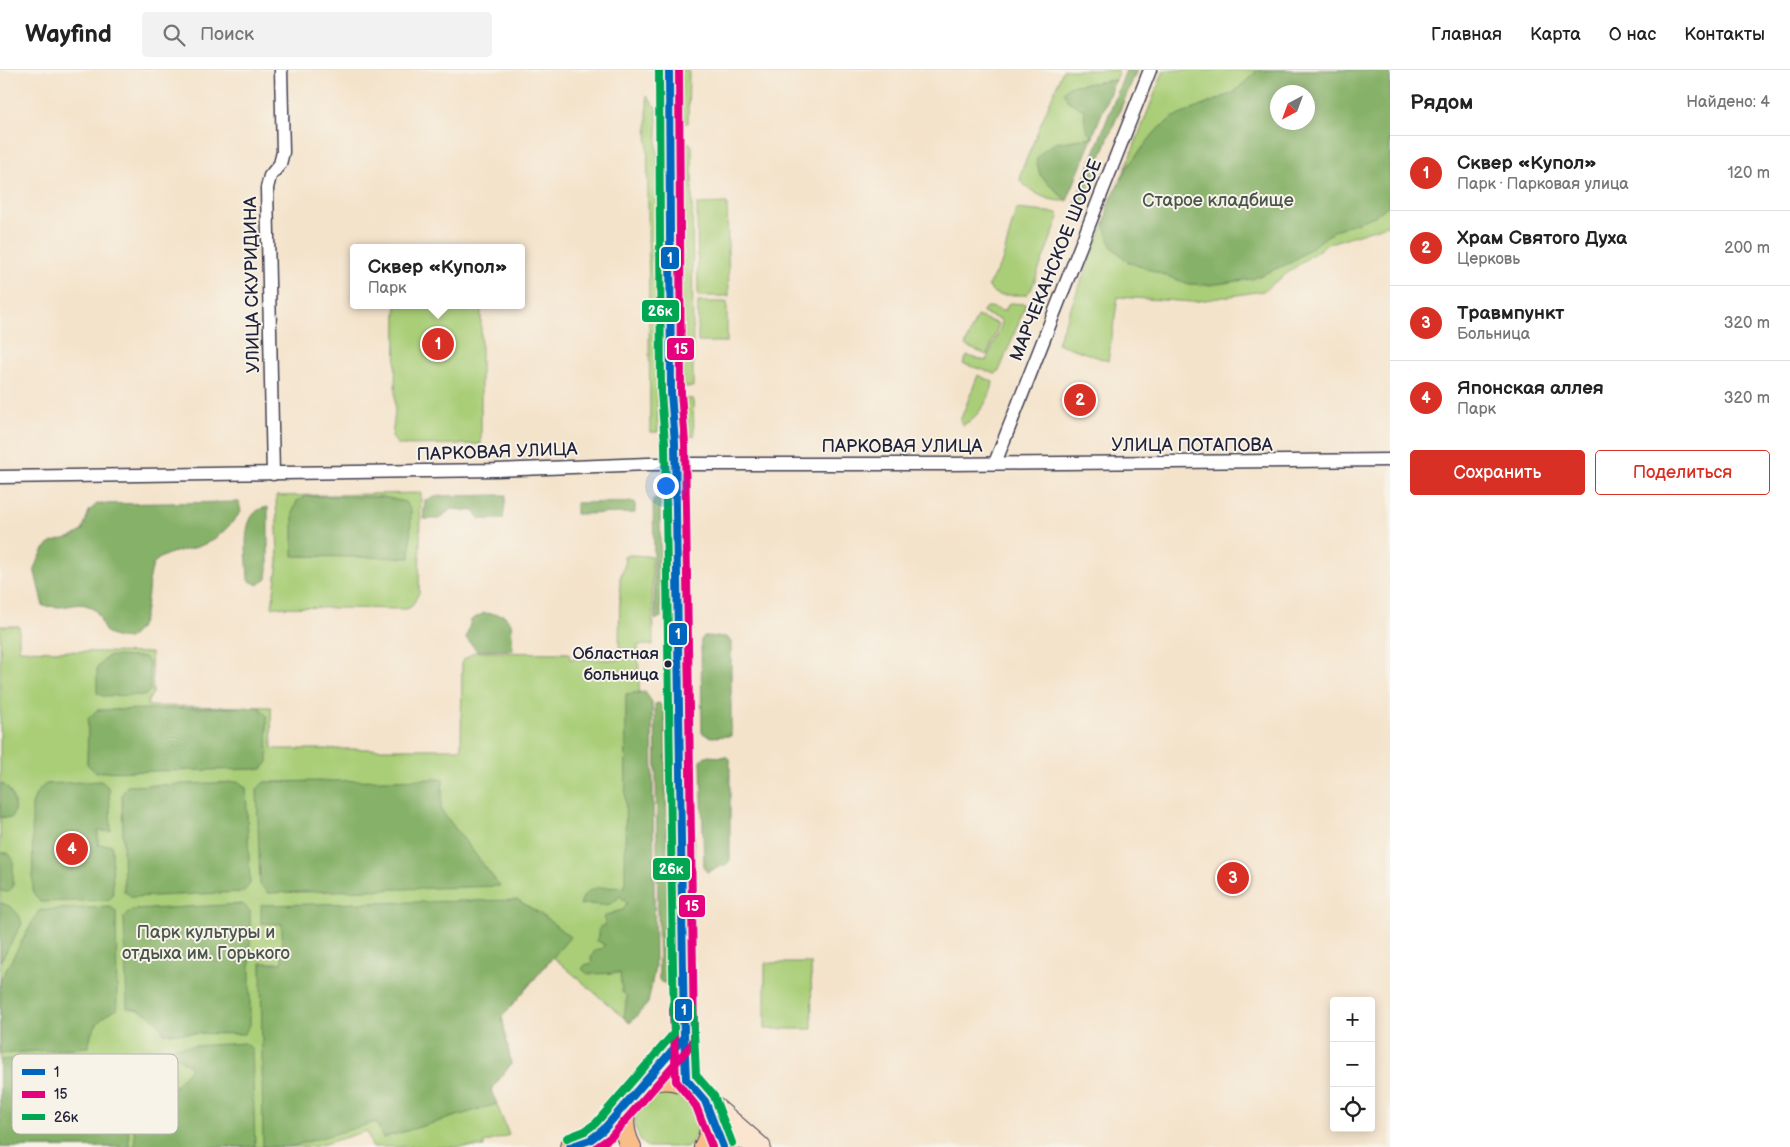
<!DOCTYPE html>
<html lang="ru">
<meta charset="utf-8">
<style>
body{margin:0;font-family:"Balsamiq Sans",sans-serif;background:#f2f2f2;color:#222}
.controls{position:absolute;right:15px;bottom:15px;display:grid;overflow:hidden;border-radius:5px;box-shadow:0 2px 12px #0003}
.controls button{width:45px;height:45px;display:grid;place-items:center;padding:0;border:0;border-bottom:1px solid #e0e0e0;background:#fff;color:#222;font:25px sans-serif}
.compass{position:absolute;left:1270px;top:15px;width:45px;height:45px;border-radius:50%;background:#fff;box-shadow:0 2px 12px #0003;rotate:221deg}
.you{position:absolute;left:665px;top:415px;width:18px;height:18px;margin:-12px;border:4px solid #fff;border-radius:50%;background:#1a73e8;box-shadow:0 0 0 8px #1a73e833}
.badge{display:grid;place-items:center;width:32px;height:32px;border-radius:50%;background:#d93025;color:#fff;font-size:16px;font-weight:700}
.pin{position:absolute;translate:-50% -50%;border:2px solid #fff;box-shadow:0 1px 5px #0006}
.popup{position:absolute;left:350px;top:174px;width:175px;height:65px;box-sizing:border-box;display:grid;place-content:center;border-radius:5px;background:#fff;filter:drop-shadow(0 1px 4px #0005);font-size:16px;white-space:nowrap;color:#767676}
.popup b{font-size:19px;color:#222}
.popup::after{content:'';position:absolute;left:50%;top:100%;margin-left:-10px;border:10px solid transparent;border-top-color:#fff}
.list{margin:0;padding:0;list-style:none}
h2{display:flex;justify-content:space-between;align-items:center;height:65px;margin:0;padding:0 20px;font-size:21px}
h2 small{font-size:16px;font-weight:400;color:#767676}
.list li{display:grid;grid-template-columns:32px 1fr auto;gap:15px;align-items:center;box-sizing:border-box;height:75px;padding:0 20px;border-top:1px solid #e0e0e0}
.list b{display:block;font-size:19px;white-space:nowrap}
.list p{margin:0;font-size:16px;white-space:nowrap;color:#767676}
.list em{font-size:16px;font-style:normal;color:#767676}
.actions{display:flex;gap:10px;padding:15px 20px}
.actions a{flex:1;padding:11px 0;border:1px solid #d93025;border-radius:5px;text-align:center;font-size:18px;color:#d93025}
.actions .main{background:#d93025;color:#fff}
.icon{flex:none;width:28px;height:28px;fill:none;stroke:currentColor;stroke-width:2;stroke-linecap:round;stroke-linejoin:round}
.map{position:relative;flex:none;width:1390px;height:1077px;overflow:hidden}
header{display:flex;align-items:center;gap:30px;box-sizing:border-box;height:70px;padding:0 25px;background:#fff;border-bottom:1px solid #e0e0e0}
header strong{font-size:24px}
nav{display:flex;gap:28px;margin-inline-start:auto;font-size:18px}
.search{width:350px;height:45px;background:#f2f2f2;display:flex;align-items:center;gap:12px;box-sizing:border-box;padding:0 18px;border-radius:5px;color:#767676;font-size:19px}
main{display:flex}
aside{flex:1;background:#fff}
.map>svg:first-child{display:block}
.green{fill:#a9ce77;stroke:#667859;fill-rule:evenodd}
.forest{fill:#86b168;stroke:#546a52;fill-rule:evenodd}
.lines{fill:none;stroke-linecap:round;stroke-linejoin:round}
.minor-casing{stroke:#423f51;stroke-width:15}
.secondary-casing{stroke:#423f51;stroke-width:21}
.primary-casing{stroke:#423f51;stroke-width:22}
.minor{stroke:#fff;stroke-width:12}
.secondary{stroke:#fce5d0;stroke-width:19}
.primary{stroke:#f8bd89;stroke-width:20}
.bus-1-casing{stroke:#f7f3e8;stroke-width:11}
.bus-2-casing{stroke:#f7f3e8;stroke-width:11}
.bus-3-casing{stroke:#f7f3e8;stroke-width:11}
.bus-1{stroke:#0065bd;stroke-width:8}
.bus-2{stroke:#e5007d;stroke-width:8}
.bus-3{stroke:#00a651;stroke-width:8}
.bus-dot{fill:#22223b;stroke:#f7f3e8;stroke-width:2}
.labels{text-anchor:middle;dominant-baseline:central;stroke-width:4;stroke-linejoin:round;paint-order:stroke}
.bus-label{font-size:17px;fill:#22223b;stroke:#f7f3e8;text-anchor:end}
.park-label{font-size:18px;fill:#4a564d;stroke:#f7f3e8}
.street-label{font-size:18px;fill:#22223b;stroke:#f7f3e8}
.key{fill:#f7f3e8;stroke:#b7b4b4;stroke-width:1}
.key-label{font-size:14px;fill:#22223b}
.line-badge{stroke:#f7f3e8;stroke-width:2}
.badge-label{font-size:14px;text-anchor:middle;font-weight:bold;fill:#fff}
</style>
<header>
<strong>Wayfind</strong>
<div class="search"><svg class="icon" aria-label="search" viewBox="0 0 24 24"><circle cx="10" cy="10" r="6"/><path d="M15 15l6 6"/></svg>Поиск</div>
<nav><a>Главная</a><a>Карта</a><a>О нас</a><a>Контакты</a></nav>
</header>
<main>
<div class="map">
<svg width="1390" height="1077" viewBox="0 0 1390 1077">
<rect width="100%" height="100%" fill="#f7f3e8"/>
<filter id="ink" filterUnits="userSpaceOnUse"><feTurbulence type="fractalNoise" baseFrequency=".02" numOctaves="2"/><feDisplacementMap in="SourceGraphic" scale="10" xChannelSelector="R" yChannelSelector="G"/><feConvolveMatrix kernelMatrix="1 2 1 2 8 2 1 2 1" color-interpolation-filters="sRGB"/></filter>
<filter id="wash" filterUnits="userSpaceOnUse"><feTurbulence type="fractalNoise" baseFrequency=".0096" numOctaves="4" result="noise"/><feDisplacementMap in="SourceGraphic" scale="20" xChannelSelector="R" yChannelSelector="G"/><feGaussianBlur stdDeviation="1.12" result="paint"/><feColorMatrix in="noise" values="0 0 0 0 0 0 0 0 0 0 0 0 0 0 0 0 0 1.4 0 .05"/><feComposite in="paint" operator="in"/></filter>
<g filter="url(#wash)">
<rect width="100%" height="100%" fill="#f4e3cb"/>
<g class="green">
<polygon points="675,0 689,0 688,53 674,53"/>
<path d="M1063 0H1119L1115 10 1069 16 1068 31 1084 40 1085 47 1094 67 1056 73 1040 105 1067 131C1048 132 1034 124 1020 111L1021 102Z"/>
<path d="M1164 0H1390V154L1327 174 1263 221 1192 232 1118 227 1108 291 1057 273ZM1278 22H1308V52H1278Z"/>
<polygon points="647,26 657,39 658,362 650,362"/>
<polygon points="685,73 690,73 692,77 693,317 682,317 679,82 680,74"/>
<polygon points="727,133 729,226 698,226 697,134"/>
<polygon points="1016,139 1057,143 1059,147 1031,220 1026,225 999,225 992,222 988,215 1002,192"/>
<polygon points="727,232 727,272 698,272 698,232"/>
<path d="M1009 233 1026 234 1000 299 996 304 963 294 967 286 986 291 1002 254 1001 250 983 243C985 232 996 239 1003 241L1006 239Z"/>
<polygon points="396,235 481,235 481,374 398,375 392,367 395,342"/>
<polygon points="977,246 999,254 987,285 965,276"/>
<path d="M978 305 993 312C991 328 978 348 963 355L960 351Z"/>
<polygon points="683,329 693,329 694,366 684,366"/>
<polygon points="421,423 419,523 412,536 407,539 272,537 278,491 276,426"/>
<polygon points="629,485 652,486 653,575 638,575 648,933 630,953 553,887 502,947 511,994 491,1020 509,1065 484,1073 484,1077 372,1077 367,1061 314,1077 0,1077 0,556 19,556 19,580 151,583 153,623 148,631 148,636 271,637 272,679 461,679 462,591 474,582 569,583 570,589 619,590 620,508 625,494 624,487"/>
<polygon points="765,893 811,893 812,959 765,959"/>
<path d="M669 1021C698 1026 709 1056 687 1077H647C623 1056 639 1023 669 1021Z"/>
</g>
<g class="forest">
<polygon points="1126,0 1137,0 1109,66 1081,138 1077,139 1074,135"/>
<path d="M1258 0H1390V134L1375 146 1335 160 1292 192 1252 209 1210 215 1189 214 1128 192 1111 176 1105 155 1108 134 1128 96 1155 62 1172 48 1233 23ZM1278 22H1308V52H1278Z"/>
<path d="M1115 10 1067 131 1040 105 1036 89 1046 78 1056 73 1093 67C1082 59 1086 51 1084 40L1068 31 1064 22 1069 16Z"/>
<polygon points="506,425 503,449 480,449 474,441 451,439 439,449 423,449 425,430 437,426"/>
<polygon points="306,426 384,427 405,432 411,440 410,488 293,486 293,441 297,431"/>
<polygon points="653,429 660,429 661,547 655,550"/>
<path d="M239 432 241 442C228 457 219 469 200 476 185 482 169 480 156 491 147 499 149 539 142 554 139 560 133 565 129 569 91 567 110 548 90 537 81 531 69 537 59 537 54 537 48 536 43 536L34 498 44 479 52 472 72 467 82 461 89 441 97 434Z"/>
<polygon points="635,432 635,443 576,444 576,433"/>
<path d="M268 437V499L267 509 258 515 248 510C248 492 240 453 257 441 259 439 264 438 268 437Z"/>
<polygon points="484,543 504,545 511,553 513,580 477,581 466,568 471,550"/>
<polygon points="704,566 727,567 731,572 731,666 711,667 702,663 701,570"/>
<polygon points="108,586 144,587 149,592 150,621 146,625 103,626 97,623 97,598"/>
<path d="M645 622 652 632 655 897 648 933 630 953 624 948 627 926 622 922 620 903 588 904 582 899 585 895 592 893 591 888 595 880 600 879 605 875 596 870 599 867V858L606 854 604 847 615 842 623 840 627 833 620 826C606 842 597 831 580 835 586 811 606 819 625 817L626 624Z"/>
<polygon points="659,633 665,638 669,913 663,913 659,910 655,634"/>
<polygon points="259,637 267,646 268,692 262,699 95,702 87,694 88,649 97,640"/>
<polygon points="705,686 727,687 730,690 730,790 727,794 707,802 704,798 701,690"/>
<polygon points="688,694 694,694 694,797 692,793"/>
<polygon points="443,709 441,740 500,816 268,823 260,815 257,719 264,712"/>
<path d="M101 711 109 718 111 761H98V775H112L113 826 108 830 40 832 33 822 32 736C34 726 38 720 46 714Z"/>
<polygon points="239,712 246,718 250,814 243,822 132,827 124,821 122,724 127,716"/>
<path d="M0 713C12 717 19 738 11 748L0 747Z"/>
<polygon points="0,783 8,783 13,789 13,817 8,822 0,821"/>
<polygon points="518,830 544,846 570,867 502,947 511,994 491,1020 497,1034 383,1068 376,1052 289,1077 263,1077 261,893 282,893 282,854 261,853 261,835"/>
<path d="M0 833C10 834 21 844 22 854L0 892Z"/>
<path d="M243 834 250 841V955L244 964 164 963C156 947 144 939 127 938L124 847 131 840Z"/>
<path d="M111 837 116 841 117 939C101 946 90 958 89 977L0 984V911L38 842 41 840Z"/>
<polygon points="245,973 252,979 255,1077 135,1077 133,1027 137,1015 160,1034 191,998 168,979 175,977"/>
<path d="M90 984C95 1002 108 1013 127 1015L129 1077H0V990Z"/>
</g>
</g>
<g filter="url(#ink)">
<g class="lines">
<g class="minor-casing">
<g id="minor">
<polyline points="995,393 1150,0"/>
<polyline points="273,404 267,118 270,106 280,94 283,82 281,0"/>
<polyline points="0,407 496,400 648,394 948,394 1390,390"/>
</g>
</g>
<g class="secondary-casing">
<g id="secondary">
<polyline points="669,0 671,323 675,373 684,1004 688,1013 691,1017"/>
<polyline points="639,1019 684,967"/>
<polyline points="700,1024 761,1077"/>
<path d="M704 1077C721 1065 737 1068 756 1073"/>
</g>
</g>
<g class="primary-casing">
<g id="primary">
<path d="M570 1077C601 1067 607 1056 628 1033"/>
<path d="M631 1077C624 1064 622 1051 627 1037 649 981 735 1019 704 1077"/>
</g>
</g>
<use href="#minor" class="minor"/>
<use href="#secondary" class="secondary"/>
<use href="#primary" class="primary"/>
<g class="bus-1-casing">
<g id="bus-1">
<polyline points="683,939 686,1009 705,1031 723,1077"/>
<polyline points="570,1077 590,1070 603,1060 684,967 675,373 671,323 669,0"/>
</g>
</g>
<g class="bus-2-casing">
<g id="bus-2">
<polyline points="673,939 676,1011 696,1036 712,1077"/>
<polyline points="597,1077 611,1067 692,974 694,968 685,373 681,323 679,0"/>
</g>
</g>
<g class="bus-3-casing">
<g id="bus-3">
<polyline points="693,939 696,1005 714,1026 732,1073"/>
<polyline points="567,1068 585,1061 596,1053 674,963 665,373 661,323 659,0"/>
</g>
</g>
<use href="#bus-1" class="bus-1"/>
<use href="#bus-2" class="bus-2"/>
<use href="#bus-3" class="bus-3"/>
</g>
</g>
<circle class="bus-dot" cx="668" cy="594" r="4.5"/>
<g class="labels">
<g class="bus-label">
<text x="659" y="584">Областная<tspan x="659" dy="21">больница</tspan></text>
</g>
<g class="park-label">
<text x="1218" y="130">Старое кладбище</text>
<text x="206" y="862">Парк культуры и<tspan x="206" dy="21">отдыха им. Горького</tspan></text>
</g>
<g class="street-label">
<text transform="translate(1056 190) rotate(-68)">МАРЧЕКАНСКОЕ ШОССЕ</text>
<text transform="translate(252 215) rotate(-91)">УЛИЦА СКУРИДИНА</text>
<text x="1192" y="375">УЛИЦА ПОТАПОВА</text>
<text x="902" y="376">ПАРКОВАЯ УЛИЦА</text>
<text transform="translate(497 382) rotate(-2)">ПАРКОВАЯ УЛИЦА</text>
</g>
</g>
<rect x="12" y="984" width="166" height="80" rx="8" class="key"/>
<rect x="22" y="999" width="23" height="6" fill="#0065bd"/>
<rect x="22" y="1021" width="23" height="7" fill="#e5007d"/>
<rect x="22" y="1044" width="23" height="6" fill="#00a651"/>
<g class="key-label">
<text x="54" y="1007">1</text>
<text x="54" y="1029">15</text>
<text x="54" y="1052">26к</text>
</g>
<g class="line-badge">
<rect x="660" y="176" width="20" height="24" rx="5" fill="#0065bd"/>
<rect x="641" y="229" width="39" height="24" rx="5" fill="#00a651"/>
<rect x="666" y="267" width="29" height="24" rx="5" fill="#e5007d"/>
<rect x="668" y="552" width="20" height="24" rx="5" fill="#0065bd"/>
<rect x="652" y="787" width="39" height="24" rx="5" fill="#00a651"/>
<rect x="678" y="824" width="28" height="24" rx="5" fill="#e5007d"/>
<rect x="674" y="928" width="19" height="24" rx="5" fill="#0065bd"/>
</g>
<g class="badge-label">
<text x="670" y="193">1</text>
<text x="660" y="246">26к</text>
<text x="681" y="284">15</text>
<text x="678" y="569">1</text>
<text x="671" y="804">26к</text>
<text x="692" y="841">15</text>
<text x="684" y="945">1</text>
</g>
</svg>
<div class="controls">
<button>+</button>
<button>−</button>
<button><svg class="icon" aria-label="locate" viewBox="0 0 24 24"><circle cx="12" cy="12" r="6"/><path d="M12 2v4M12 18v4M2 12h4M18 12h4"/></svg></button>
</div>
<svg class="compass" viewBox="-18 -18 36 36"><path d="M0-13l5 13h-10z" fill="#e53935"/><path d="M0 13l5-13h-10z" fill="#767676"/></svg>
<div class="you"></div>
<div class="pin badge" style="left:438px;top:274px">1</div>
<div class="popup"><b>Сквер «Купол»</b>Парк</div>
<div class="pin badge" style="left:1080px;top:330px">2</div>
<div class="pin badge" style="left:1233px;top:808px">3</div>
<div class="pin badge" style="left:72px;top:779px">4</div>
</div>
<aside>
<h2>Рядом<small>Найдено: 4</small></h2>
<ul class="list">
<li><span class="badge">1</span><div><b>Сквер «Купол»</b><p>Парк · Парковая улица</p></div><em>120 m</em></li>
<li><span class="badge">2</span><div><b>Храм Святого Духа</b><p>Церковь</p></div><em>200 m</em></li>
<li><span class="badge">3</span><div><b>Травмпункт</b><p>Больница</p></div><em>320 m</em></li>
<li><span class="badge">4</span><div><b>Японская аллея</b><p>Парк</p></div><em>320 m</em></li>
</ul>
<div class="actions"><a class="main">Сохранить</a><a>Поделиться</a></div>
</aside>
</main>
